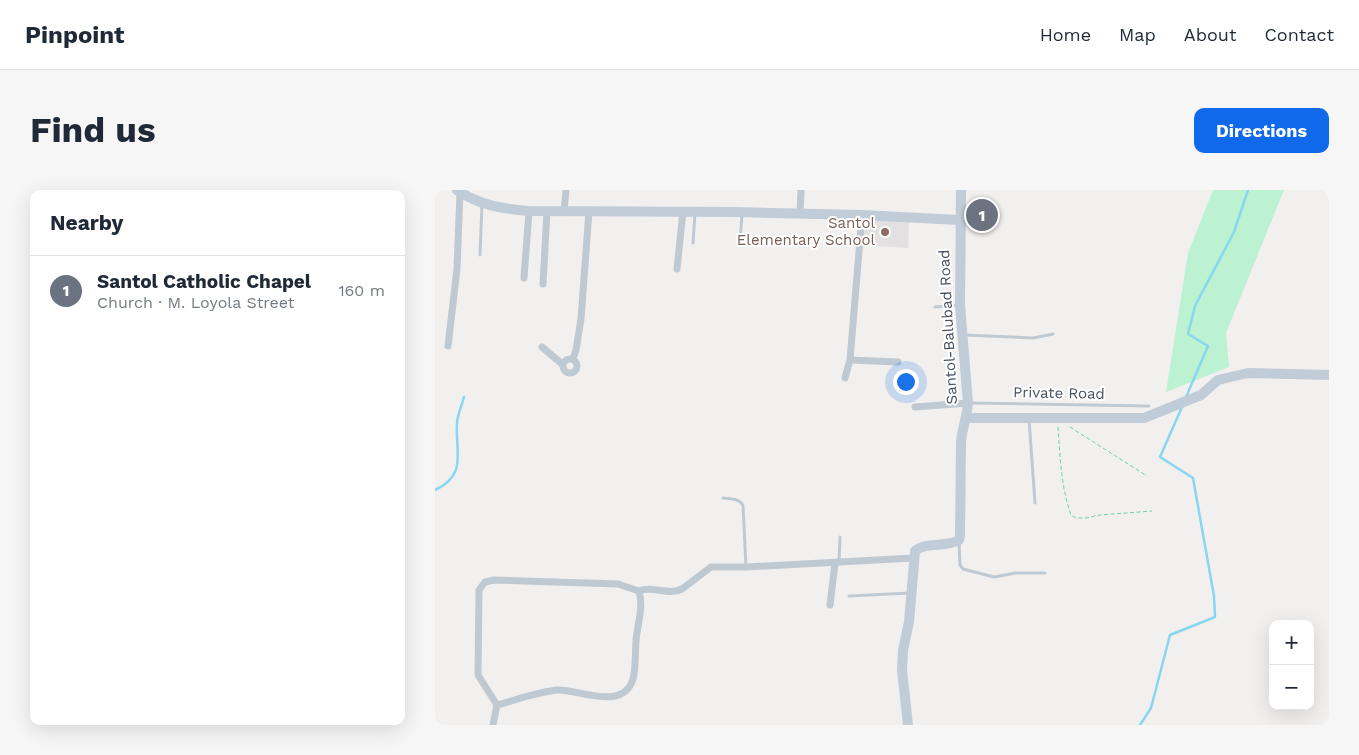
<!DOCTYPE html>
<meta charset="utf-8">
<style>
body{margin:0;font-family:"Work Sans",sans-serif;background:#f6f6f7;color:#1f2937}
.controls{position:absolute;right:15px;bottom:15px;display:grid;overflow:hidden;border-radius:10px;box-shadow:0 5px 20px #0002}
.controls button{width:45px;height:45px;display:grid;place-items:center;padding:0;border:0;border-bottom:1px solid #e0e1e3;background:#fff;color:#1f2937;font:25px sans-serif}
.you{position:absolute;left:470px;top:191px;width:18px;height:18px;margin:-12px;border:4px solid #fff;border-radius:50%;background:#1a73e8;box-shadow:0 0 0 8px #1a73e833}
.badge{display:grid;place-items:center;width:32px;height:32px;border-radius:50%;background:#1068eb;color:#fff;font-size:16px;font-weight:700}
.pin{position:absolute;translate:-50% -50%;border:2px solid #fff;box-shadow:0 1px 5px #0006}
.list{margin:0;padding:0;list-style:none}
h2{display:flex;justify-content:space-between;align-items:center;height:65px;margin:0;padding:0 20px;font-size:21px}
h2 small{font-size:16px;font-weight:400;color:#747a83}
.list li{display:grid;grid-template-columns:32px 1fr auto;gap:15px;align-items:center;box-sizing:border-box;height:70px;padding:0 20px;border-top:1px solid #e0e1e3}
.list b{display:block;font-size:19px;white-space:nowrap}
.list p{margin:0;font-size:16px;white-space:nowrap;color:#747a83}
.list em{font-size:16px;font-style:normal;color:#747a83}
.map{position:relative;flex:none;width:894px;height:535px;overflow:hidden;border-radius:10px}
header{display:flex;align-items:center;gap:30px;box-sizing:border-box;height:70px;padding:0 25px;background:#fff;border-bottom:1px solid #e0e1e3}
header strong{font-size:24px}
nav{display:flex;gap:28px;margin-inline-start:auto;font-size:18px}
.intro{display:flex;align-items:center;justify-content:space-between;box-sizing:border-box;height:120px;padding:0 30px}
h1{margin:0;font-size:35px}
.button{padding:12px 22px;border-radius:10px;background:#1068eb;color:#fff;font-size:18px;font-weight:700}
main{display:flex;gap:30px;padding:0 30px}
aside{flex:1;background:#fff;border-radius:10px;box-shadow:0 5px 20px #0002}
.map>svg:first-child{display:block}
.education{fill:#e3e0e1}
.green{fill:#bcf1d2}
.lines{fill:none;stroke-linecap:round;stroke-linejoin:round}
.stream{stroke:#87d7f0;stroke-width:2.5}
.path{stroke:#72d1a5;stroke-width:1;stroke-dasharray:4 2.5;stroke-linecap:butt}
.lane{stroke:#bfc9d2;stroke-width:3}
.street{stroke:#bfc9d2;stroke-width:7}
.secondary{stroke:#c1ccd9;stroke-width:10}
.education-dot{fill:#8d6e63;stroke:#fff;stroke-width:2}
.labels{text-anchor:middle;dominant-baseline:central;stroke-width:4;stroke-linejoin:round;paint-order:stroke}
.education-label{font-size:15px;fill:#785e54;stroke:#fff;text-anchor:end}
.street-label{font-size:15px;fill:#46525e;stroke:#fff}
</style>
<header>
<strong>Pinpoint</strong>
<nav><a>Home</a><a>Map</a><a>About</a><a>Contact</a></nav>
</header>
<div class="intro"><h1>Find us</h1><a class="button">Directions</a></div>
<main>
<aside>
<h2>Nearby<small></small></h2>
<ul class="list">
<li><span class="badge" style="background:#6b7280">1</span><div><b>Santol Catholic Chapel</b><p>Church · M. Loyola Street</p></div><em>160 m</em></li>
</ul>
</aside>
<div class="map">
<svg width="894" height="535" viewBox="0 0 894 535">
<rect width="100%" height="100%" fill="#f2efef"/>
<polygon class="education" points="428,27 474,29 473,58 427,55"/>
<polygon class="green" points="778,0 849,0 791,143 794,177 731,202 753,63"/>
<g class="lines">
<g class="stream">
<polyline points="751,207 773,156 753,144 760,116 799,42 813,0"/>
<path d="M0 300C33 285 20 261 22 234 22 225 27 215 29 207"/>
<polyline points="705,535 716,518 735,445 780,427 779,406 758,288 725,267 747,217"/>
</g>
<g class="path">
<path d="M623 237C625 266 626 297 636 325L641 328H651L665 325 717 321"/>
<polyline points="635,237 712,286"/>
</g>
<g class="lane">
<polyline points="305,51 307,25"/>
<polyline points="258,53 260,23"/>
<polyline points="45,65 47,14"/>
<polyline points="500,117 524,115"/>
<polyline points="529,145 598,148 618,144"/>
<polyline points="536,213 714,216"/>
<polyline points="594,229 600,313"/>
<path d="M288 308C295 309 305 308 308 316L311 377"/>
<polyline points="524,352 525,375 528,379 559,387 581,383 610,383"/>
<polyline points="404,372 405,347"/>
<polyline points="414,406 475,403"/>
</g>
<g class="street">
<polyline points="129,21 131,0"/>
<polyline points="365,24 366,0"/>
<polyline points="242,79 248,21"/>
<polyline points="89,88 94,21"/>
<polyline points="108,94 112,21"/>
<polyline points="13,156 22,79 25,2"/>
<polyline points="107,157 127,174"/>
<circle cx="135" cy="176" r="7"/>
<polyline points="138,169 141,160 146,129 154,21"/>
<polyline points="415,170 463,172"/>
<polyline points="410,188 415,170 427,25"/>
<polyline points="480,217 533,213"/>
<polyline points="395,415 400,373"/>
<path d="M62 515C81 510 102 502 122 500 144 499 188 522 198 489 201 478 200 463 201 451 202 434 209 419 204 401"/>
<path d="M58 535 62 515 43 485 44 400 50 392 59 390 183 394 204 401C217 395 233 406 247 399L276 377H311L478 368"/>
</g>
<g class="secondary">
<path d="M22 0C44 15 67 19 94 21L299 22 427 25 524 30"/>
<polyline points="532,228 709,228 766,205 783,190 813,183 894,185"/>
<path d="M473 535 467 480 468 460 474 432 480 361C491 351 511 358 524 350L525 346 526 252C527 239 532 227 533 213L525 115 526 0"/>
</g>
</g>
<circle class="education-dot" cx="450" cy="42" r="5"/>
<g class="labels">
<g class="education-label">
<text x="440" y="33">Santol<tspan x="440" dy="17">Elementary School</tspan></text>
</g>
<g class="street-label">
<text transform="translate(513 137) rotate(-93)">Santol-Balubad Road</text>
<text transform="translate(624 203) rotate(1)">Private Road</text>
</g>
</g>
</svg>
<div class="controls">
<button>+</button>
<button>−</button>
</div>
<div class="you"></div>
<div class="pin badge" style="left:547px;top:25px;background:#6b7280">1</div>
</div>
</main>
